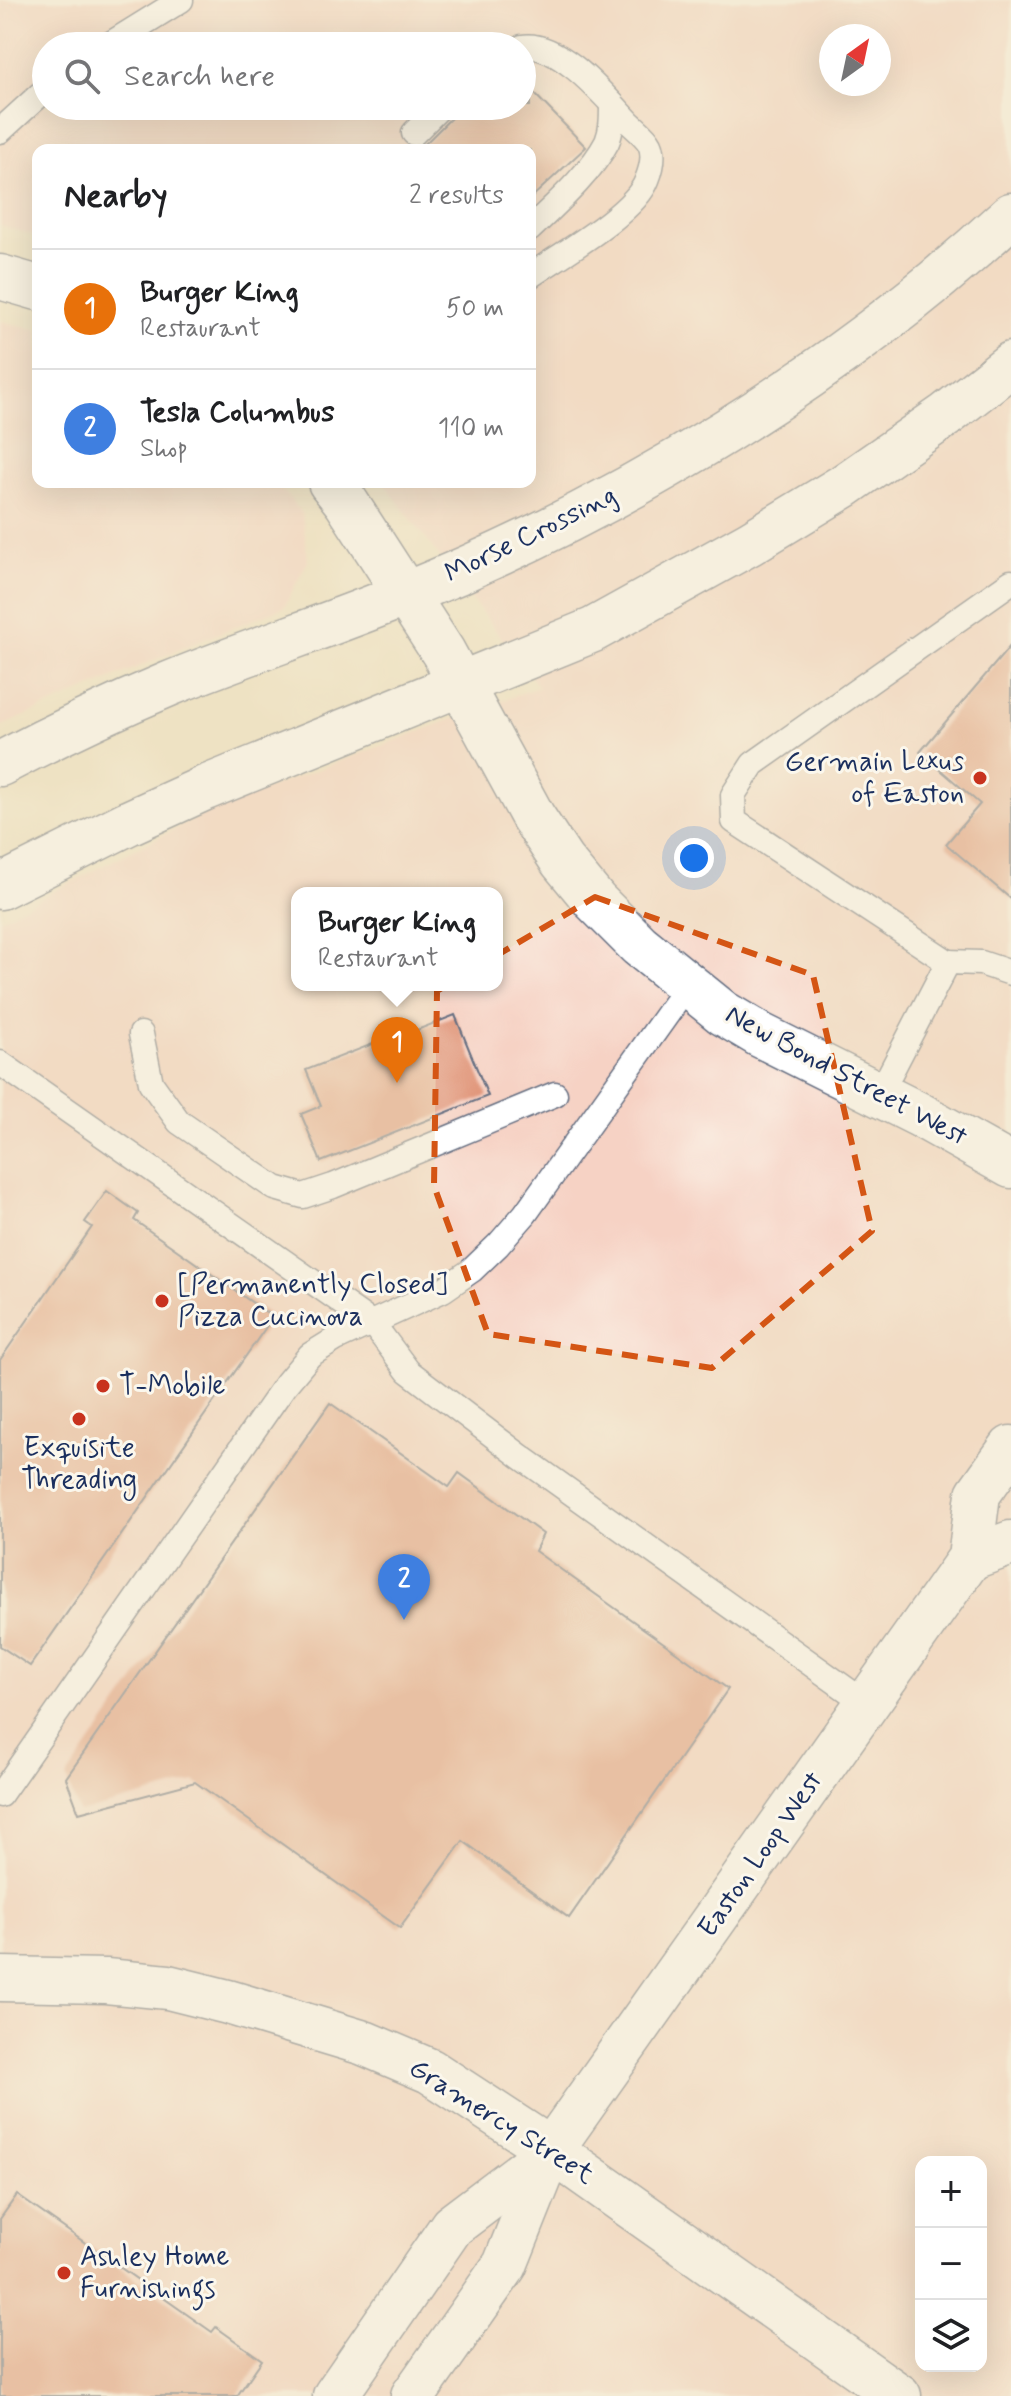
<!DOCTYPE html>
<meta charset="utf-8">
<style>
body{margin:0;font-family:Mynerve,sans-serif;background:#f6f6f6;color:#202124}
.controls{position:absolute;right:24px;bottom:24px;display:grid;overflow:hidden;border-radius:16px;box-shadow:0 8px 32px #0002}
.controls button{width:72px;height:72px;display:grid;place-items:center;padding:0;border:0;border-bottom:2px solid #e0e0e0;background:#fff;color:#202124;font:40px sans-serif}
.compass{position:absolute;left:819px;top:24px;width:72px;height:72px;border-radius:50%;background:#fff;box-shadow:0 8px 32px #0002;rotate:33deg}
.you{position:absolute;left:694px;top:858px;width:28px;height:28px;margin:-20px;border:6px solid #fff;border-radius:50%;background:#1a73e8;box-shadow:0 0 0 12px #1a73e833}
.badge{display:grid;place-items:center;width:52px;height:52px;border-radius:50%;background:#7c3aed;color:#fff;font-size:26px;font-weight:700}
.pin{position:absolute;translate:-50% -66px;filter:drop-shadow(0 2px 4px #0008)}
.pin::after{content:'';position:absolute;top:42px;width:28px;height:24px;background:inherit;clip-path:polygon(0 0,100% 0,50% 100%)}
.popup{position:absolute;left:291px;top:887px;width:212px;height:104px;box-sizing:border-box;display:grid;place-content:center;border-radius:16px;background:#fff;filter:drop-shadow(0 2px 6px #0005);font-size:26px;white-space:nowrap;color:#757577}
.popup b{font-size:30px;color:#202124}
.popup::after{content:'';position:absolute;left:50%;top:100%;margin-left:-16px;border:16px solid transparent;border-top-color:#fff}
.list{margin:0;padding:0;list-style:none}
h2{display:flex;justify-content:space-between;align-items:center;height:104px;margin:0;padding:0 32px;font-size:34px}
h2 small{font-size:26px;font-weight:400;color:#757577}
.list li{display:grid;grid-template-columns:52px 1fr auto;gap:24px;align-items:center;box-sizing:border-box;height:120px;padding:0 32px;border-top:2px solid #e0e0e0}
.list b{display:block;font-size:30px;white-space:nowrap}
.list p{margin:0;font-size:26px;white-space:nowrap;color:#757577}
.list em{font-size:26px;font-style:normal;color:#757577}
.icon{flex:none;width:44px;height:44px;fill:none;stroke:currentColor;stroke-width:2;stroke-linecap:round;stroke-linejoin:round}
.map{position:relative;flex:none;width:1011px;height:2396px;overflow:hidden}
.search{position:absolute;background:#fff;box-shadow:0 8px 32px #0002;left:32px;top:32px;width:504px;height:88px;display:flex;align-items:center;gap:20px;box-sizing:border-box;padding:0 28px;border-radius:44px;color:#757577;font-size:30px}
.panel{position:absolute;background:#fff;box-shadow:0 8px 32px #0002;left:32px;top:144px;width:504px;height:344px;border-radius:16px}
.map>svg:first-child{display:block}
.built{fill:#f6d2c4;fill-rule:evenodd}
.building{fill:#e1977b}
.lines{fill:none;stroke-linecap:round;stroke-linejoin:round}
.lane-casing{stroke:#656e81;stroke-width:27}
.street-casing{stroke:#656e81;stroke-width:47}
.secondary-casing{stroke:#656e81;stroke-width:47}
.lane{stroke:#fff;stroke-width:24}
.street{stroke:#fff;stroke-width:44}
.secondary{stroke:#fff;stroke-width:44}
.marked{fill:none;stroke:#d45514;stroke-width:6;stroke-dasharray:16 10;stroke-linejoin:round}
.poi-dot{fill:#c8321e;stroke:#fbf7ec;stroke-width:3}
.labels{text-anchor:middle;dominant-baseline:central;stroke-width:6;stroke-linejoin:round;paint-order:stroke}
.street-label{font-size:28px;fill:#1b2f5e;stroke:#fbf7ec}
.poi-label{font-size:28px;fill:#1b2f5e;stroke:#fbf7ec;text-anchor:start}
</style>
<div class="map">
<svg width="1011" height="2396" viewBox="0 0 1011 2396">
<rect width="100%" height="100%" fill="#fbf7ec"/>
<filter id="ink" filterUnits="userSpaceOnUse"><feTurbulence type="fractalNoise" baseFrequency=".0125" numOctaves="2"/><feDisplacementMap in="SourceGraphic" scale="16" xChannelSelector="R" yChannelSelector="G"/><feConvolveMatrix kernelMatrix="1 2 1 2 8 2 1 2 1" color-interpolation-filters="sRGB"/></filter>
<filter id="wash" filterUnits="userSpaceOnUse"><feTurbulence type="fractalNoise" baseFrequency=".006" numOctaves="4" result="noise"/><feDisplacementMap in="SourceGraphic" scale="32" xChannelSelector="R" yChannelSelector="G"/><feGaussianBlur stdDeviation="1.8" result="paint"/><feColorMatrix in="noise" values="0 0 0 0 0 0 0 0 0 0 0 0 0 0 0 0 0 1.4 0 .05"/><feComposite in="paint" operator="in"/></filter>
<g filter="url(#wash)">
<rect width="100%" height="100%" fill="#eee2c3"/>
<g class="built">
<path d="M0 0H1011V2396H0V919L218 807 539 687 383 482H530V150H38V237L0 225ZM831 36H879V84H831ZM46 46H522V106H46ZM297 893H497V985H297ZM921 2162H981V2366H921Z"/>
<polygon points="0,321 38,330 38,482 275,482 302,513 308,561 284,607 184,647 0,727"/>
</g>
<g id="blocks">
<g class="building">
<polygon points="530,89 586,147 530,199 530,150 407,150 425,144 452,117 456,106 530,106"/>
<polygon points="1011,645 1011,899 946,844 980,804 920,752"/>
<polygon points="455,1015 488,1096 321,1162 301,1114 321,1106 306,1070 411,1029 412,1032"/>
<polygon points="107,1191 138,1213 134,1220 273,1317 30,1666 0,1646 0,1360 92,1227 85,1222"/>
<polygon points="330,1403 449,1487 459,1473 543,1534 535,1551 728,1689 569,1918 463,1841 400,1928 195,1782 79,1813 66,1778"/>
<polygon points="17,2195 212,2332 216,2327 262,2360 237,2396 0,2396 0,2219"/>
</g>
</g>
</g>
<g filter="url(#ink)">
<use href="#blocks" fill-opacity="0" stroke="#656e81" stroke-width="2"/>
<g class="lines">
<g class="lane-casing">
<g id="lane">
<polyline points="107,46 181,0"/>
<path d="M522 47C559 40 606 98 629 122 635 128 646 136 650 144 655 155 651 170 647 180 635 213 560 255 530 276"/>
<polyline points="0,131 46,89"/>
<polyline points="414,133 441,106"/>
<path d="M530 229C555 205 591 173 607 142 612 130 612 117 612 104"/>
<polyline points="948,962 734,821 733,795 753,764 1011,582"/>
<polyline points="141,1034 151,1083 179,1122 275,1188 303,1196 333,1186 555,1094"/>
<polyline points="0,1063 373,1324 408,1371 520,1456 867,1704"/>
<polyline points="879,1095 948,962 981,963 1011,973"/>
<polyline points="0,1795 285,1385 310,1355 336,1339 443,1290 472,1270 498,1245 525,1214 688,985"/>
</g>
</g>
<g class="street-casing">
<g id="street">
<polyline points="0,277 38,288"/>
<polyline points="330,482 346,502 443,652 533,817 562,861 595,901 639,945 723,1013 760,1035 920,1115 1011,1166"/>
<polyline points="551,2150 899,2396"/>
</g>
</g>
<g class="secondary-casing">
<g id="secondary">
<path d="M0 764C55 735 112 708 169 684 247 652 328 626 406 594 624 506 838 375 1011 215"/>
<polyline points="0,887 128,823 205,788 593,630 750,543 844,486 946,415 1011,364"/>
<polyline points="970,1558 1011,1543"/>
<polyline points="0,1979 106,1981 168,1987 228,2002 364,2043 430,2071 551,2150"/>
<polyline points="335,2396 452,2226 550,2152"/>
<polyline points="413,2396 505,2265 551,2150 970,1558 978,1494 1011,1448"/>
</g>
</g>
<use href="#lane" class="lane"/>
<use href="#street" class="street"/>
<use href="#secondary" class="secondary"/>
</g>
</g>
<path d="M0 0H1011V2396H0ZM595 897 813 975 872 1231 712 1368 488 1334 434 1186 437 991Z" fill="#eee2c3" fill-opacity=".55" fill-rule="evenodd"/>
<path class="marked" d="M595 897 813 975 872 1231 712 1368 488 1334 434 1186 437 991Z"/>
<g class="poi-dot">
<circle cx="980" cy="778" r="8"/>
<circle cx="162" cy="1301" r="8"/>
<circle cx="103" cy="1386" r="8"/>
<circle cx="79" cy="1419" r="8"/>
<circle cx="64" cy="2273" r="8"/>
</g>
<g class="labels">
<g class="street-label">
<text transform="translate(531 535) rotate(-26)">Morse Crossing</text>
<text transform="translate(846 1076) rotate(28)">New Bond Street West</text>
<text transform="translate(761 1855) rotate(-55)">Easton Loop West</text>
<text transform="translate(501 2122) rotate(32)">Gramercy Street</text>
</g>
<g class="poi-label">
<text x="964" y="762" text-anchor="end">Germain Lexus<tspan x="964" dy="32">of Easton</tspan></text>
<text x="178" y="1285">[Permanently Closed]<tspan x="178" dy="32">Pizza Cucinova</tspan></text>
<text x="119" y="1386">T-Mobile</text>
<text x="79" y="1448" text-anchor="middle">Exquisite<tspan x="79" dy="32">Threading</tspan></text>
<text x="80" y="2257">Ashley Home<tspan x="80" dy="32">Furnishings</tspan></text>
</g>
</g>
</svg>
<div class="controls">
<button>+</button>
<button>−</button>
<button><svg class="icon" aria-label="layers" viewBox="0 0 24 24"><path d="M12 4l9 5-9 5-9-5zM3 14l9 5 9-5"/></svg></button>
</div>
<svg class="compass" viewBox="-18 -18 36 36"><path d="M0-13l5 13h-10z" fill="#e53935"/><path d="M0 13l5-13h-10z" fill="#757577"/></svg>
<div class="you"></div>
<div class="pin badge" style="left:397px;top:1083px;background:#e8710a">1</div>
<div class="popup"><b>Burger King</b>Restaurant</div>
<div class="pin badge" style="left:404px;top:1620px;background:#3f7fe0">2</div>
<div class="search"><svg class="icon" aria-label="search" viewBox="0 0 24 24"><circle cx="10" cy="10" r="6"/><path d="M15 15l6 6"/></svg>Search here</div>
<section class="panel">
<h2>Nearby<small>2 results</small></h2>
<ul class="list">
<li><span class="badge" style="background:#e8710a">1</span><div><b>Burger King</b><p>Restaurant</p></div><em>50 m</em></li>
<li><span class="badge" style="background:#3f7fe0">2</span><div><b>Tesla Columbus</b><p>Shop</p></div><em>110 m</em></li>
</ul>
</section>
</div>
